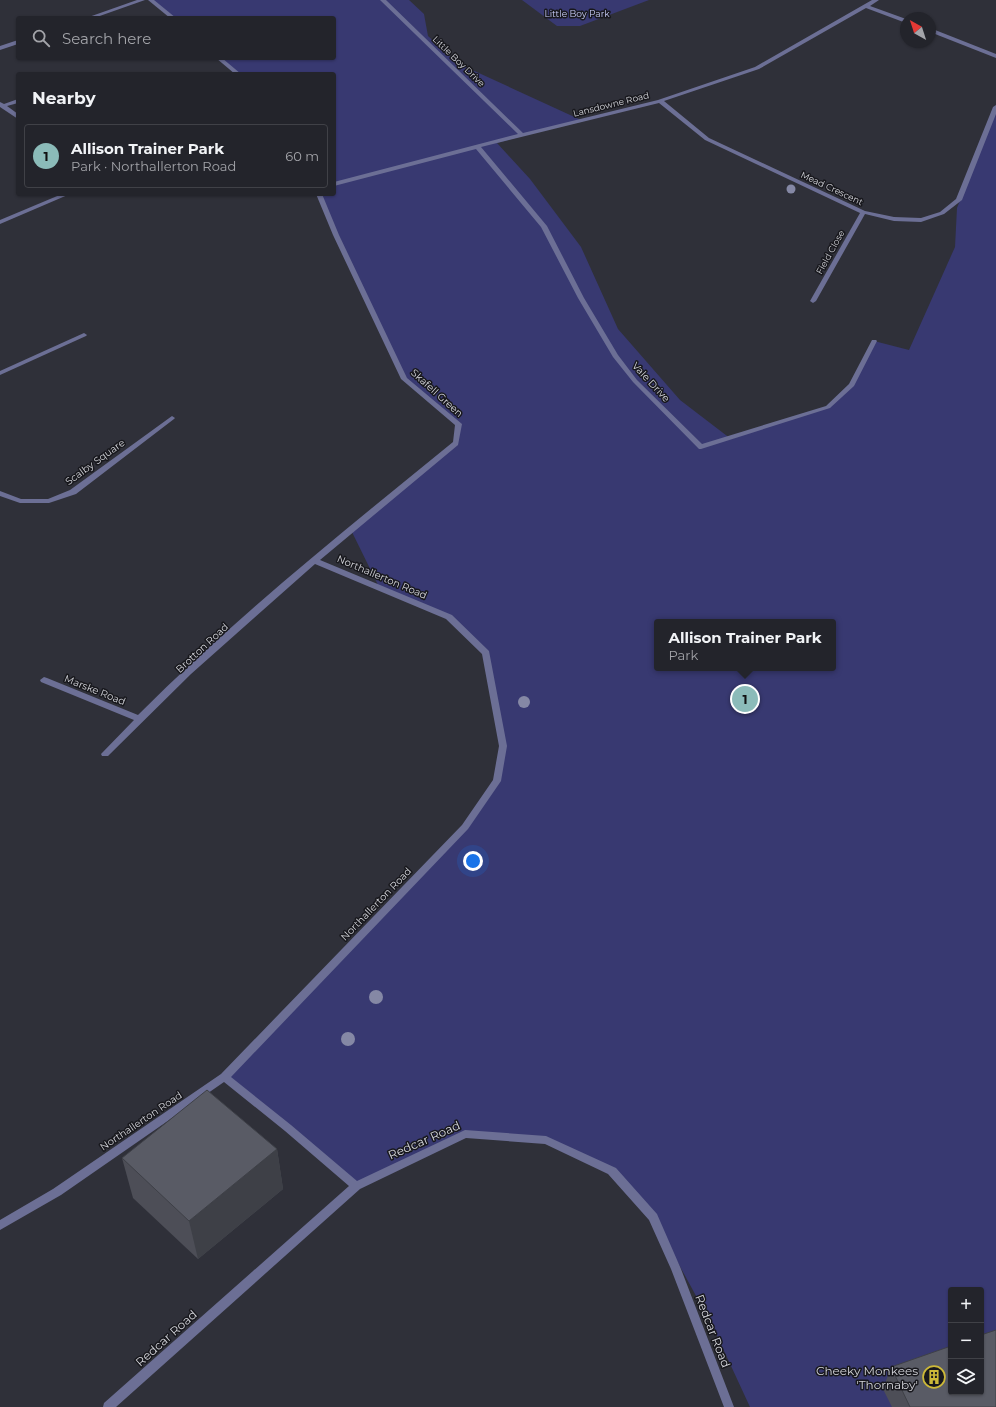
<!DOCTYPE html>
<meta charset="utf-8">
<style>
body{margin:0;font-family:Montserrat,sans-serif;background:#2f3037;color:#f1f3f6}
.controls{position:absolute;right:12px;bottom:12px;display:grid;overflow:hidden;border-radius:4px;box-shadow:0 1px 3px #0004}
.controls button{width:36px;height:36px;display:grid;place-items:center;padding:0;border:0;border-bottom:1px solid #404147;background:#23242b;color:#f1f3f6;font:20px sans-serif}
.compass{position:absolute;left:900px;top:12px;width:36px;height:36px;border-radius:50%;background:#23242b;box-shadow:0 1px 3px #0004;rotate:321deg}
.you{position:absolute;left:473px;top:861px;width:14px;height:14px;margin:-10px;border:3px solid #fff;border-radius:50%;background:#1a73e8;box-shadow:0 0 0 6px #1a73e833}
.badge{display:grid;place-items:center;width:26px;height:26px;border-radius:50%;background:#8bbbb9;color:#111;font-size:13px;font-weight:700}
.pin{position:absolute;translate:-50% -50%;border:2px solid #fff;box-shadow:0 1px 4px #0006}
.popup{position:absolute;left:654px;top:619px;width:182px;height:52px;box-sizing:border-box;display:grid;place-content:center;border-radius:4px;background:#23242b;filter:drop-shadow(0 1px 3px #0005);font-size:13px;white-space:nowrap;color:#a3a4a9}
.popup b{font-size:15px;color:#f1f3f6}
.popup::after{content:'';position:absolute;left:50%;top:100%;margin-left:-8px;border:8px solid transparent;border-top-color:#23242b}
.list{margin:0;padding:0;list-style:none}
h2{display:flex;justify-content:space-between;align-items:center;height:52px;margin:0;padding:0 16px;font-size:17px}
h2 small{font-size:13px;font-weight:400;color:#a3a4a9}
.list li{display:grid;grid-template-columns:26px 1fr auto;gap:12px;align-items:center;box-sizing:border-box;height:64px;margin:0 8px 8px;padding:0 8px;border:1px solid #404147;border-radius:4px}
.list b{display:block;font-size:15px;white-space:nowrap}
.list p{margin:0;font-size:13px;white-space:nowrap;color:#a3a4a9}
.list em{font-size:13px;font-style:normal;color:#a3a4a9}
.icon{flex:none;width:22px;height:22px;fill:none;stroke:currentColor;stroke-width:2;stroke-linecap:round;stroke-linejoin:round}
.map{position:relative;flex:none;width:996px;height:1407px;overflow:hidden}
.search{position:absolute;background:#23242b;box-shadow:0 1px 3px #0004;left:16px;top:16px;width:320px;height:44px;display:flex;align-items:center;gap:10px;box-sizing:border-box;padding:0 14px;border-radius:4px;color:#a3a4a9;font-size:15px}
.panel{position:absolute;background:#23242b;box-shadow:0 1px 3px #0004;left:16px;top:72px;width:320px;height:124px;border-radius:4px}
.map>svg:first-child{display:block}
.green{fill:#383971;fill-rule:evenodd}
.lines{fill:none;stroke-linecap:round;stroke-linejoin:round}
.street{fill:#6c6f95;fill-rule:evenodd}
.tree{fill:#8588a5}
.wall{fill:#4d4e57}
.shaded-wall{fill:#3e4047}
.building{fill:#595b65;stroke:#3e4047}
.labels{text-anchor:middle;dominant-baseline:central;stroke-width:3;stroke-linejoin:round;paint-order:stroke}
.far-park-label{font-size:9px;fill:#ccd0fe;stroke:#18181d}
.far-street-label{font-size:9px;fill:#d3d4da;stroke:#18181d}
.street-label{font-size:10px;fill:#d3d4da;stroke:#18181d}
.near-street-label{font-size:12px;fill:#d3d4da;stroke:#18181d}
.near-poi-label{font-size:12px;fill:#d3d4da;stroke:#18181d;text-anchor:end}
</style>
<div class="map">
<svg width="996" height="1407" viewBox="0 0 996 1407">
<rect width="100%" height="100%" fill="#2f3039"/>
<g class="green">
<path d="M151 0H409L424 14 428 36 457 63 581 120 497 143 530 179 581 247 618 329 680 400 731 439 828 407 852 385 874 341 909 350 955 247 957 208 996 107V1407H750L713 1327 653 1217 612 1171 546 1140 465 1134 356 1186 224 1077 465 827 497 781 503 746 486 653 449 617 379 587 351 530 456 443 459 424 408 383 319 194H334V74H235L218 58H334V18H172ZM657 622H833V668H657ZM951 1290H981V1392H951Z"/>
<polygon points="522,0 649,0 580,26 557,26"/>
</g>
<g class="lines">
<g class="street">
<polygon points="137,0 145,0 94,18 86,18"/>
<polygon points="148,0 154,0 176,18 170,18"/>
<polygon points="380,0 386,0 523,133 658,100 755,67 872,0 879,0 870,6 906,19 906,23 866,8 759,69 664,101 709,138 865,211 894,217 921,218 940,212 956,199 993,107 996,105 996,114 962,200 944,214 921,222 894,221 865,214 816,301 813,303 810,301 860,213 705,140 659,103 481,147 547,226 584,298 618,355 637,380 702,444 826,406 849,384 872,340 876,340 877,341 854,386 830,408 701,449 699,449 633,382 613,357 578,298 541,227 476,149 334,186 334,182 518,134"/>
<polygon points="930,28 996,54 996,58 930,32"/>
<polygon points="18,40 18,44 0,50 0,46"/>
<polygon points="216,58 222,58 241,74 235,74"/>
<polygon points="18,99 18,103 7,106 18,114 18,119 0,107 0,102 4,104"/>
<polygon points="62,194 70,194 0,224 0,220"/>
<path d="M316 194H322L339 235 407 378 462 424 458 445 320 560 452 615 489 651 507 746 501 781 468 829 231 1077 291 1125 357 1181 465 1130 546 1136 616 1168 657 1214 681 1269 734 1407H724L671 1269 649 1220 608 1174 545 1144 466 1138 360 1189 116 1407H103L104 1403 349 1186 285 1131 224 1082 61 1195 0 1230V1220L53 1189 221 1074 462 825 493 780 499 746 482 654 446 619 315 564 191 674 108 756H102L101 754 134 720 41 682 40 680 44 677 47 678 138 715C236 617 345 530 453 442L455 425 401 379 333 235Z"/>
<polygon points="84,333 87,335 86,336 0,375 0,371"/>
<polygon points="172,416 175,418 174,419 76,494 49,503 20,503 0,496 0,491 21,499 48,499 70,490"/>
</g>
</g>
<g class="tree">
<circle cx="791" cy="189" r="4.5"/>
<circle cx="524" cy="702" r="6"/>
<circle cx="376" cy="997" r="7"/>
<circle cx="348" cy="1039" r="7"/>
</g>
<g class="wall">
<polygon points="277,1149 283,1189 198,1259 133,1198 122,1158"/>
<polygon points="891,1367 996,1407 892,1407 883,1389"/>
</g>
<polygon class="shaded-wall" points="277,1149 283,1189 198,1259 189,1221"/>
<g class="building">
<polygon points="207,1090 277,1149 189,1221 122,1158"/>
<polygon points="996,1330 996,1407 910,1407 891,1367 951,1346 951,1392 981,1392 981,1335"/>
</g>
<defs>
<g id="building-ring" transform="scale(1.15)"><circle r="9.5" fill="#18181d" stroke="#cdb938" stroke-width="1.5"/><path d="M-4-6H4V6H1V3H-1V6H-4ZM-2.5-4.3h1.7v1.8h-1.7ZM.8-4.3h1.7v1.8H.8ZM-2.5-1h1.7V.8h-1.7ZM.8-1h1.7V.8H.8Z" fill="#cdb938"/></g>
</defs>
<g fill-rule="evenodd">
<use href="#building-ring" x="934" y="1377"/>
</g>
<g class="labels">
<g class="far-park-label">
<text x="577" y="13">Little Boy Park</text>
</g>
<g class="far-street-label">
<text transform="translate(459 61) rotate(44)">Little Boy Drive</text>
<text transform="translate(611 104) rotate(-14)">Lansdowne Road</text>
<text transform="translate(832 188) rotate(25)">Mead Crescent</text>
<text transform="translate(830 252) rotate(-61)">Field Close</text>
</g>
<g class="street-label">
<text transform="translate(651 382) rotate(47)">Vale Drive</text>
<text transform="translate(437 393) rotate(42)">Skafell Green</text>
<text transform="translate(95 462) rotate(-36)">Scalby Square</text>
<text transform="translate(382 577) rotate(23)">Northallerton Road</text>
<text transform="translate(202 648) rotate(-43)">Brotton Road</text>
<text transform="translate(95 690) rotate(22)">Marske Road</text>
<text transform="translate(376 904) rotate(-46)">Northallerton Road</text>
<text transform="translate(141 1121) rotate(-34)">Northallerton Road</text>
</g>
<g class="near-street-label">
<text transform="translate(424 1140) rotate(-24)">Redcar Road</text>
<text transform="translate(713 1331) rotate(69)">Redcar Road</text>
<text transform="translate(166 1338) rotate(-42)">Redcar Road</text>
</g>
<g class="near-poi-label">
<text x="918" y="1370">Cheeky Monkees<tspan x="918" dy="14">'Thornaby'</tspan></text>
</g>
</g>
</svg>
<div class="controls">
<button>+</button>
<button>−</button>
<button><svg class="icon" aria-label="layers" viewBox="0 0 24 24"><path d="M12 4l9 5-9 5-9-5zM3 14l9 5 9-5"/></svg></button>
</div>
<svg class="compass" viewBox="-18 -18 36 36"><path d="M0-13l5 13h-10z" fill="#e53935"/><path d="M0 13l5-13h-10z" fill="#a3a4a9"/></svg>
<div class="you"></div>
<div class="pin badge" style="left:745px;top:699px">1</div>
<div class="popup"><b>Allison Trainer Park</b>Park</div>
<div class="search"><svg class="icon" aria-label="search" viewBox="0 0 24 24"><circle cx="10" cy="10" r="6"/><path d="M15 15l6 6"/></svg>Search here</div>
<section class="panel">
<h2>Nearby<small></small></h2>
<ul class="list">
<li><span class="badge">1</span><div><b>Allison Trainer Park</b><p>Park · Northallerton Road</p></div><em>60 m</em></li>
</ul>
</section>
</div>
